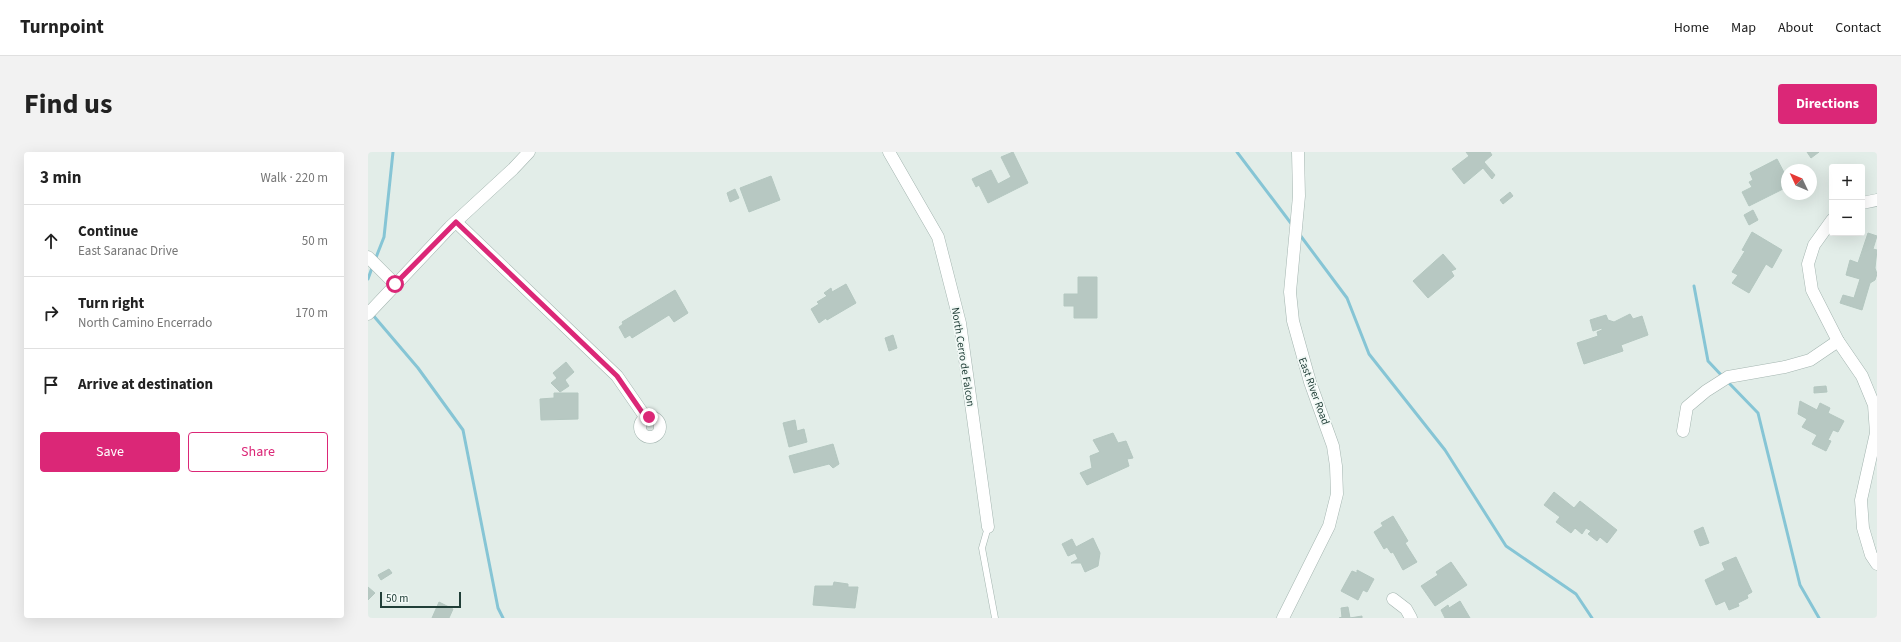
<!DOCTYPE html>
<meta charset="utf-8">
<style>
body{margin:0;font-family:"Source Sans 3",sans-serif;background:#f2f2f2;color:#222}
.controls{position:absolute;right:12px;top:12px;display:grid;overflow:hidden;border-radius:4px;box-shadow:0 4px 16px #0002}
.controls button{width:36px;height:36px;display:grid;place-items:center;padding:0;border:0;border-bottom:1px solid #e0e0e0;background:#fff;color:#222;font:20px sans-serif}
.compass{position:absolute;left:1413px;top:12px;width:36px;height:36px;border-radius:50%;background:#fff;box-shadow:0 4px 16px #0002;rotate:314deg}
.scale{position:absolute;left:12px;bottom:10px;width:81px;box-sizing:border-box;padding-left:4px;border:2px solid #213f38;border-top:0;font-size:11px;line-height:14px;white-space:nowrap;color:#213f38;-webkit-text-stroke:3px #f2f9f6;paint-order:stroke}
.stop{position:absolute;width:12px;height:12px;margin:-9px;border:3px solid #db2777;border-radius:50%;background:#fff}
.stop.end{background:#db2777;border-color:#fff;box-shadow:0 1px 4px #0008}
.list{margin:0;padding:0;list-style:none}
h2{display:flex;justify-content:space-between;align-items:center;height:52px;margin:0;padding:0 16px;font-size:17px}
h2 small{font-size:13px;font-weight:400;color:#767676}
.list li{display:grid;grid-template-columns:26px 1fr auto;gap:12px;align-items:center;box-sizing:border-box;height:72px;padding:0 16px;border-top:1px solid #e0e0e0}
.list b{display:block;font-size:15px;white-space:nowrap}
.list p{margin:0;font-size:13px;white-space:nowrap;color:#767676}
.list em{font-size:13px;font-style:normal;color:#767676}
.actions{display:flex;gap:8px;padding:12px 16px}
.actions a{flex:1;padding:9px 0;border:1px solid #db2777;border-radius:4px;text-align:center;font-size:14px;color:#db2777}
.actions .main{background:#db2777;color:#fff}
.icon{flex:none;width:22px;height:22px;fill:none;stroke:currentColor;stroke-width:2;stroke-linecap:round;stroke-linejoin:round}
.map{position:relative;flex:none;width:1509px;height:466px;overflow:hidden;border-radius:4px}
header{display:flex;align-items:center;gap:24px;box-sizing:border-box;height:56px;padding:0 20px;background:#fff;border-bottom:1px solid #e0e0e0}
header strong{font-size:19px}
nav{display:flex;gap:22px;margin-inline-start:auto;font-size:14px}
.intro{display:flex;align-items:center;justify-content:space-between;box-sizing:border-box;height:96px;padding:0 24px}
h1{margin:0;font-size:28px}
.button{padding:10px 18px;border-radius:4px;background:#db2777;color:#fff;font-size:14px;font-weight:700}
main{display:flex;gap:24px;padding:0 24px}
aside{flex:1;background:#fff;border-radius:4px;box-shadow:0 4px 16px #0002}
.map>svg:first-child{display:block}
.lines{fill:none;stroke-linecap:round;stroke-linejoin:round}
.stream{stroke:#86c5d5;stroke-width:3}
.building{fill:#b7c8c2;stroke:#b4c7c0}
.service-casing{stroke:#a4b5b0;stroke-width:7}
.minor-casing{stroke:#a4b5b0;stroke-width:13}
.tertiary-casing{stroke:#a4b5b0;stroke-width:13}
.service{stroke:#fff;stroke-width:6}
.minor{stroke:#fff;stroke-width:12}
.tertiary{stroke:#fff;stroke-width:12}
.route{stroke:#db2777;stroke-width:5}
.labels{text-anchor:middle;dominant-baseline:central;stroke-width:3.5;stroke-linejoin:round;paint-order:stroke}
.street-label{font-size:11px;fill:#213f38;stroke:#f2f9f6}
</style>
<header>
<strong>Turnpoint</strong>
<nav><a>Home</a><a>Map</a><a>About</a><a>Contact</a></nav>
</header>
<div class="intro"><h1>Find us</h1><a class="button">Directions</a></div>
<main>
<aside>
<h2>3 min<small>Walk · 220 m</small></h2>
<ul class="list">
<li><svg class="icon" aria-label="ahead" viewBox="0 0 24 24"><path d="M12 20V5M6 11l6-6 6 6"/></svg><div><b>Continue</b><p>East Saranac Drive</p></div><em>50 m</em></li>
<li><svg class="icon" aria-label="right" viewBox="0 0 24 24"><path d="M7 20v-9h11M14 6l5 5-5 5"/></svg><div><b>Turn right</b><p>North Camino Encerrado</p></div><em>170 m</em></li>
<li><svg class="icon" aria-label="arrive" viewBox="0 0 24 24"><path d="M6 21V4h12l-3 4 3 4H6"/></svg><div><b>Arrive at destination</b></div></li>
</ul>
<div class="actions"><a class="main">Save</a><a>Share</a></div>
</aside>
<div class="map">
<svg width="1509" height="466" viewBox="0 0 1509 466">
<rect width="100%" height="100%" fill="#e2ede8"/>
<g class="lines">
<g class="stream">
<polyline points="869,0 925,74"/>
<polyline points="932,83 979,146 1001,202 1077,298 1138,394 1208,442 1224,466"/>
<polyline points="7,108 16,85 25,0"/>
<polyline points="0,127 5,113"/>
<polyline points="1326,134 1340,209 1355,225"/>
<polyline points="4,162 50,216 95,278 130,456 135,466"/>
<polyline points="1359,229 1390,261 1432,433 1451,466"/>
</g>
</g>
<g class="building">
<polygon points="645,0 660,31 620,51 611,33 608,35 604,27 623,18 630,32 643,25 633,5"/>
<polygon points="1098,0 1122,0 1124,3 1116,10 1127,23 1124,27 1115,16 1096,32 1084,17 1101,4"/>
<polygon points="1439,0 1451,0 1443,6"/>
<polygon points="1409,7 1419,26 1419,35 1381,54 1374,40 1384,35 1381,30 1385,28 1382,21"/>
<polygon points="403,24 412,48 381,60 372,36"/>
<polygon points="367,37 371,46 362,50 359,41"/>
<polygon points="1142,40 1145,44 1135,52 1132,48"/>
<polygon points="1385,58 1390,68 1381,73 1376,63"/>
<polygon points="1384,80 1414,98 1404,116 1398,112 1381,141 1364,131 1370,123 1364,120 1377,99 1374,98"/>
<polygon points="1500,81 1509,84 1505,97 1509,98 1507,116 1509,122 1507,128 1502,131 1494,158 1472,151 1475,143 1486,146 1492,127 1478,123 1482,108 1490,111"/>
<polygon points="1075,102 1088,117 1083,119 1086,124 1060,146 1045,129"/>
<polygon points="710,125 729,125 729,166 706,166 706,154 696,154 696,142 710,142"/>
<polygon points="478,132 488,151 459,168 458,166 451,171 443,157 451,152 449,150 459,144 456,141 463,136 464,140"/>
<polygon points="307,138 320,161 306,170 301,163 264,186 262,183 257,186 251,175 255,172 254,170"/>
<polygon points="1262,162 1265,167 1274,164 1280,183 1253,193 1255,199 1216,212 1209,191 1230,184 1229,180 1234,178 1234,176 1225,179 1222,168 1238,163 1240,168 1246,170"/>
<polygon points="525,183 529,196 521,199 517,186"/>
<polygon points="198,210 206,220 197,228 201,234 192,240 183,231 189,226 185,221"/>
<polygon points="1458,234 1459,240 1446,241 1446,235"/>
<polygon points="186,241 210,241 210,267 173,268 172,247 186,246"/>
<polygon points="1432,249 1449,258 1452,251 1462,256 1460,261 1476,269 1470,280 1465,278 1460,288 1463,289 1458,299 1444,292 1449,283 1434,275 1439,267 1430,262"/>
<polygon points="427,268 429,279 436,277 439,290 421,295 415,271"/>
<polygon points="745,281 750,291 758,289 765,306 759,307 761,314 719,333 712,321 724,316 722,304 732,300 725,288"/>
<polygon points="465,292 471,312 465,316 461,312 426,321 421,304"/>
<polygon points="1186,340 1206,356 1212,349 1249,378 1239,391 1232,385 1229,389 1220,382 1223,379 1218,376 1214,382 1207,376 1203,381 1188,370 1192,365 1176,353"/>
<polygon points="1025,364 1040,389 1037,391 1049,410 1035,418 1025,400 1023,401 1019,395 1016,397 1006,380 1015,374 1013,371"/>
<polygon points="1335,375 1341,391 1332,394 1326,379"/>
<polygon points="725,386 732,401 730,414 717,420 713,411 703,411 710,407 707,401 700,404 694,392 704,387 708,395"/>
<polygon points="1368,405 1384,440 1379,443 1380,446 1370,451 1371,454 1361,458 1357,449 1348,453 1337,428 1357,418 1354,411"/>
<polygon points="1083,410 1099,433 1067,454 1053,434 1070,423 1068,420"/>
<polygon points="21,417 24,421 13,428 10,423"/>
<polygon points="989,418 1006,427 999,440 995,438 990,448 973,439 984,419 989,421"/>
<polygon points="466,430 480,432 480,435 490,435 487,456 445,453 447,434 465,434"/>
<polygon points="0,435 7,441 0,448"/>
<polygon points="1092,449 1102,466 1077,466 1073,458 1080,453 1081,456"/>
<polygon points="71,450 85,457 81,466 64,466"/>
<polygon points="980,455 982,466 994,464 994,466 971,466 974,465 973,456"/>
</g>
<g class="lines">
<g class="service-casing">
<polyline id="service" points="620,375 614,396 627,466"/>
</g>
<g class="minor-casing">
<g id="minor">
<polyline points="521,0 570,85 592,171 620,375"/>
<polyline points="1494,51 1509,48"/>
<polyline points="1464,68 1446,93 1440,112 1444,138 1470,189 1494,224 1506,253 1508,281 1493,348 1495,376 1503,403 1509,412"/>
<polyline points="88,70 249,224 278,266"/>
<polyline points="0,105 27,132"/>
<polyline points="0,162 82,75 145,17 161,0"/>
<circle cx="282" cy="275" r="10"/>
<polyline points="1315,279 1319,255 1338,239 1360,225 1417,215 1442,208 1470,189"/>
<polyline points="1025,447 1038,457 1043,466"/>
</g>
</g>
<g class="tertiary-casing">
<polyline id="tertiary" points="915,466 961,374 969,342 968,314 965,294 942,230 925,169 922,140 931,44 930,0"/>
</g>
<use href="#service" class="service"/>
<use href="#minor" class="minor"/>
<use href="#tertiary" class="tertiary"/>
</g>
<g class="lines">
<polyline class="route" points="27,132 88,70 249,224 278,266 281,265"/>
</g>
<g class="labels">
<g class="street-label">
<text transform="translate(595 205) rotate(81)">North Cerro de Falcon</text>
<text transform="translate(946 239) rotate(70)">East River Road</text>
</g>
</g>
</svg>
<div class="controls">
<button>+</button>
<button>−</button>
</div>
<svg class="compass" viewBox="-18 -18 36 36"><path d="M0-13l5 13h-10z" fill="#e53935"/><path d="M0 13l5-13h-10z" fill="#767676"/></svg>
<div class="scale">50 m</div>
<div class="stop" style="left:27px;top:132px"></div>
<div class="stop end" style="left:281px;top:265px"></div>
</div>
</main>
